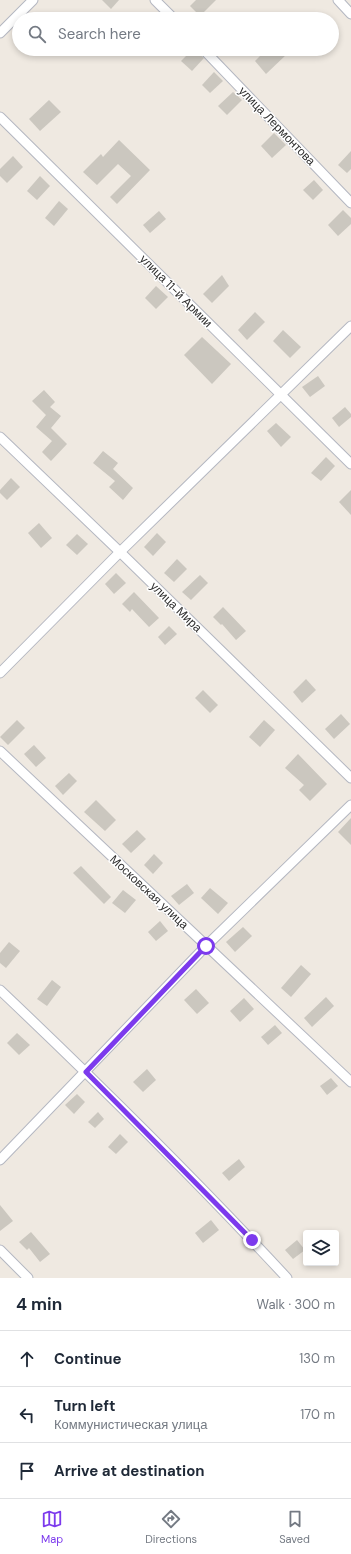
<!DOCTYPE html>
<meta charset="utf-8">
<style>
body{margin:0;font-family:"DM Sans",sans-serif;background:#f6f6f7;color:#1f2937}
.controls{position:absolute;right:12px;bottom:12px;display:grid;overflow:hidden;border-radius:4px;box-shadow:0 2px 6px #0003}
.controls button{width:36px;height:36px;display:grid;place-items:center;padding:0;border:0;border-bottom:1px solid #e0e1e3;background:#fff;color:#1f2937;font:20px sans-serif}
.stop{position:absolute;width:12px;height:12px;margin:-9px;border:3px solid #7c3aed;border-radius:50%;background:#fff}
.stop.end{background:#7c3aed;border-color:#fff;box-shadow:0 1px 4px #0008}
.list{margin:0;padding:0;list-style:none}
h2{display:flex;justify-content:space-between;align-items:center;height:52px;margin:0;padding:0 16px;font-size:17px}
h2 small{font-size:13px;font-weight:400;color:#747a83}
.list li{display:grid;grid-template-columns:26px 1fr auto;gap:12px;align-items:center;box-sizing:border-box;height:56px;padding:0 16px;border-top:1px solid #e0e1e3}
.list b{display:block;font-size:15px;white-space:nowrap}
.list p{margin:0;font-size:13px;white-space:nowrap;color:#747a83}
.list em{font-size:13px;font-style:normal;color:#747a83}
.icon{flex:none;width:22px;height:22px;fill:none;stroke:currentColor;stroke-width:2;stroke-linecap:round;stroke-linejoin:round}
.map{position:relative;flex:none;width:351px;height:1278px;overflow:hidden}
.search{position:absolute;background:#fff;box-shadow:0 2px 6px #0003;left:12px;right:12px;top:12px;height:44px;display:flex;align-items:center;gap:10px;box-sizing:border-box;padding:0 14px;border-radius:22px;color:#747a83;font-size:15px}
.sheet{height:220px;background:#fff}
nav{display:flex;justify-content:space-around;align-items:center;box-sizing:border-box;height:56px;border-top:1px solid #e0e1e3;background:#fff;font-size:11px;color:#747a83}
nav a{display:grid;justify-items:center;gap:2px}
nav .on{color:#7c3aed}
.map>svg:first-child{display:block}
.building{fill:#cbc7bf}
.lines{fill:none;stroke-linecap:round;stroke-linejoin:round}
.minor-casing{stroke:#b4b7c1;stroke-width:11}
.minor{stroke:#fff;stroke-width:9}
.route{stroke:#7c3aed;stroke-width:5}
.labels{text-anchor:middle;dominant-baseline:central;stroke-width:3;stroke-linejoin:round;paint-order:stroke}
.street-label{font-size:12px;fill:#2e2e2e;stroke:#fff}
</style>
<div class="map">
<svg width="351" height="1278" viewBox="0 0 351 1278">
<rect width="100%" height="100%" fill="#efe9e1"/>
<g class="building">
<polygon points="102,0 119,0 111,9"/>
<polygon points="196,0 216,0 200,16 190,6"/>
<polygon points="193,49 204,58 192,71 181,61"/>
<polygon points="267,49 282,49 287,54 266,74 255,61"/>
<polygon points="214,72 223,81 210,93 202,85"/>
<polygon points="233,92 242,100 227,115 218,106"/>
<polygon points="49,100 61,112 40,131 29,119"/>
<polygon points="274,133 286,145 272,158 261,146"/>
<polygon points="119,140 150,170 117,204 110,197 131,176 118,164 97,185 83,172 101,154 103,157"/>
<polygon points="351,151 351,169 347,173 338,165"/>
<polygon points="13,156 23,167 7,183 0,176 0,169"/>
<polygon points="40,176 50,186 37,200 27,191"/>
<polygon points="314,180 323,190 313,200 303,190"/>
<polygon points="59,201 68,209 54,226 45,218"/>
<polygon points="343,210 351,218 351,224 338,236 328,225"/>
<polygon points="159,211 166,219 150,233 143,225"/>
<polygon points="222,275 229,286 212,303 203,294"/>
<polygon points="156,286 168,297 156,309 145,298"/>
<polygon points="255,312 265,322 247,340 238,330"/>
<polygon points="283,330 301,347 290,358 273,341"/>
<polygon points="202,337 231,364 212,384 184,355"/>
<polygon points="318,376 325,386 310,397 302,387"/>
<polygon points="44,390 55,402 50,407 61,416 51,428 67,444 51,461 42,452 52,441 36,427 46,415 32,401"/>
<polygon points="345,407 351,414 351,417 339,427 332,418"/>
<polygon points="276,423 291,437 281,447 267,431"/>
<polygon points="103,451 118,463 113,469 133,488 123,500 109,487 115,481 93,463"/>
<polygon points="326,457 335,466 321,481 311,473"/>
<polygon points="11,478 20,487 7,500 0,493 0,490"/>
<polygon points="351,490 351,515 339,502"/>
<polygon points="39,523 52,538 41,548 28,533"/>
<polygon points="157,533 166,542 153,556 144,547"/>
<polygon points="77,534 88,544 77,555 66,545"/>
<polygon points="177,559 187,569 174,582 164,573"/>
<polygon points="116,573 126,583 114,594 105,584"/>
<polygon points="200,575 208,583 191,600 182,592"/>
<polygon points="134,592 159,618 149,627 132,609 130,612 122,604"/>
<polygon points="223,607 246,631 236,640 222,624 221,625 213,617"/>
<polygon points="169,626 177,634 165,645 158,637"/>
<polygon points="306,679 316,690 302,703 293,692"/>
<polygon points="203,690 218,705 210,713 195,698"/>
<polygon points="341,714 350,724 334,739 325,729"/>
<polygon points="17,720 25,728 8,745 0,737"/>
<polygon points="264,720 275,730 260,747 249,737"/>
<polygon points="34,745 46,758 36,767 24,754"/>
<polygon points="298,754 327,784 310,801 299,790 304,785 285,768"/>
<polygon points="69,773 77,781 63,795 55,786"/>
<polygon points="96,800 116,820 105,831 84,812"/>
<polygon points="351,818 351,845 338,832"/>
<polygon points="137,830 146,839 131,853 122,844"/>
<polygon points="154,854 163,863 153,874 144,865"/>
<polygon points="81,866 111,897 104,904 73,873"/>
<polygon points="187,884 194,893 179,905 171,896"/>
<polygon points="210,888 228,903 218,914 201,898"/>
<polygon points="123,890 136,900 125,913 112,903"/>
<polygon points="160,921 168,931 156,941 148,932"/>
<polygon points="243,927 252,936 235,952 226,942"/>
<polygon points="9,942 20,951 6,968 0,963 0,953"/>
<polygon points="301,965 311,974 291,997 281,988"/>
<polygon points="52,980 61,987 47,1006 37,999"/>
<polygon points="196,989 209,1003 197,1014 184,1000"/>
<polygon points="326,997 334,1006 312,1027 304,1018"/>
<polygon points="244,998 254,1009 240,1022 230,1011"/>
<polygon points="275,1025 282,1033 268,1045 261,1037"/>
<polygon points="17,1033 30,1045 19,1055 7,1043"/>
<polygon points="147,1069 156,1080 143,1092 133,1082"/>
<polygon points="331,1078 338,1086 327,1095 320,1086"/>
<polygon points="77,1094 85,1102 74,1114 65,1105"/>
<polygon points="98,1112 104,1119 95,1128 88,1122"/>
<polygon points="120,1134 128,1142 116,1154 108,1147"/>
<polygon points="239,1159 245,1167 229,1181 222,1173"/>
<polygon points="0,1205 13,1221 0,1231"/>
<polygon points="211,1220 219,1230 203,1243 195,1233"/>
<polygon points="31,1232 50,1254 40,1262 29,1248 27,1250 19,1242"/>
<polygon points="297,1240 305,1250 293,1259 285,1250"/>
</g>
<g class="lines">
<g class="minor-casing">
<g id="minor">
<polyline points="155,0 174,19"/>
<polyline points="338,0 351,14"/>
<polyline points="0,33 33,0"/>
<polyline points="203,49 351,203"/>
<polyline points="0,117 351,464"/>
<polyline points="0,437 120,552 351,778"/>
<polyline points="0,673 120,552 351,326"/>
<polyline points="0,751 351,1082"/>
<path d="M0 990C98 1083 195 1179 287 1278"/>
<polyline points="0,1160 206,946 351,805"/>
<polyline points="0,1250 28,1278"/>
</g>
</g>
<use href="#minor" class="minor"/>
</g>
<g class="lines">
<polyline class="route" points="206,946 86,1072 252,1240"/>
</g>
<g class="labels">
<g class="street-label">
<text transform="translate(277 126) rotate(46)">улица Лермонтова</text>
<text transform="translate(176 291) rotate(45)">улица 11-й Армии</text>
<text transform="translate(176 607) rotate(44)">улица Мира</text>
<text transform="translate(149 892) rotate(43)">Московская улица</text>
</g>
</g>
</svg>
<div class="controls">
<button><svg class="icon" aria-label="layers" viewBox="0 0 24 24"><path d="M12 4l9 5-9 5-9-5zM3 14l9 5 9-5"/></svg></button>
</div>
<div class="stop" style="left:206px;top:946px"></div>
<div class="stop end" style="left:252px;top:1240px"></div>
<div class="search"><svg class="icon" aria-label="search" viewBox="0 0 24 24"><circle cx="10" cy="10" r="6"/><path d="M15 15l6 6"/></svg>Search here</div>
</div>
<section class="sheet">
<h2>4 min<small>Walk · 300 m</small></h2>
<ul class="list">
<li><svg class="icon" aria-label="ahead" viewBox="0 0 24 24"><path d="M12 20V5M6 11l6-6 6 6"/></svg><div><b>Continue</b></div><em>130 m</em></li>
<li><svg class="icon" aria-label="left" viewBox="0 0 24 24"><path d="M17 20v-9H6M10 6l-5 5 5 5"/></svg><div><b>Turn left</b><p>Коммунистическая улица</p></div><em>170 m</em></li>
<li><svg class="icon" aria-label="arrive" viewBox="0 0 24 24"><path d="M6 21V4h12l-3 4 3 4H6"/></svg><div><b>Arrive at destination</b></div></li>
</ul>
</section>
<nav>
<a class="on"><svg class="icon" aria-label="map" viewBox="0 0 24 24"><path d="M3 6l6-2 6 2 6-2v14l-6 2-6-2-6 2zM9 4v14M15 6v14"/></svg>Map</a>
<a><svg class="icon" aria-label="directions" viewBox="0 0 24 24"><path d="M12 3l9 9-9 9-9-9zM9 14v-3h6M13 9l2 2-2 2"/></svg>Directions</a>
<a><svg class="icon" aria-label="saved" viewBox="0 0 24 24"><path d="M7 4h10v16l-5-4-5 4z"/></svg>Saved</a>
</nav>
